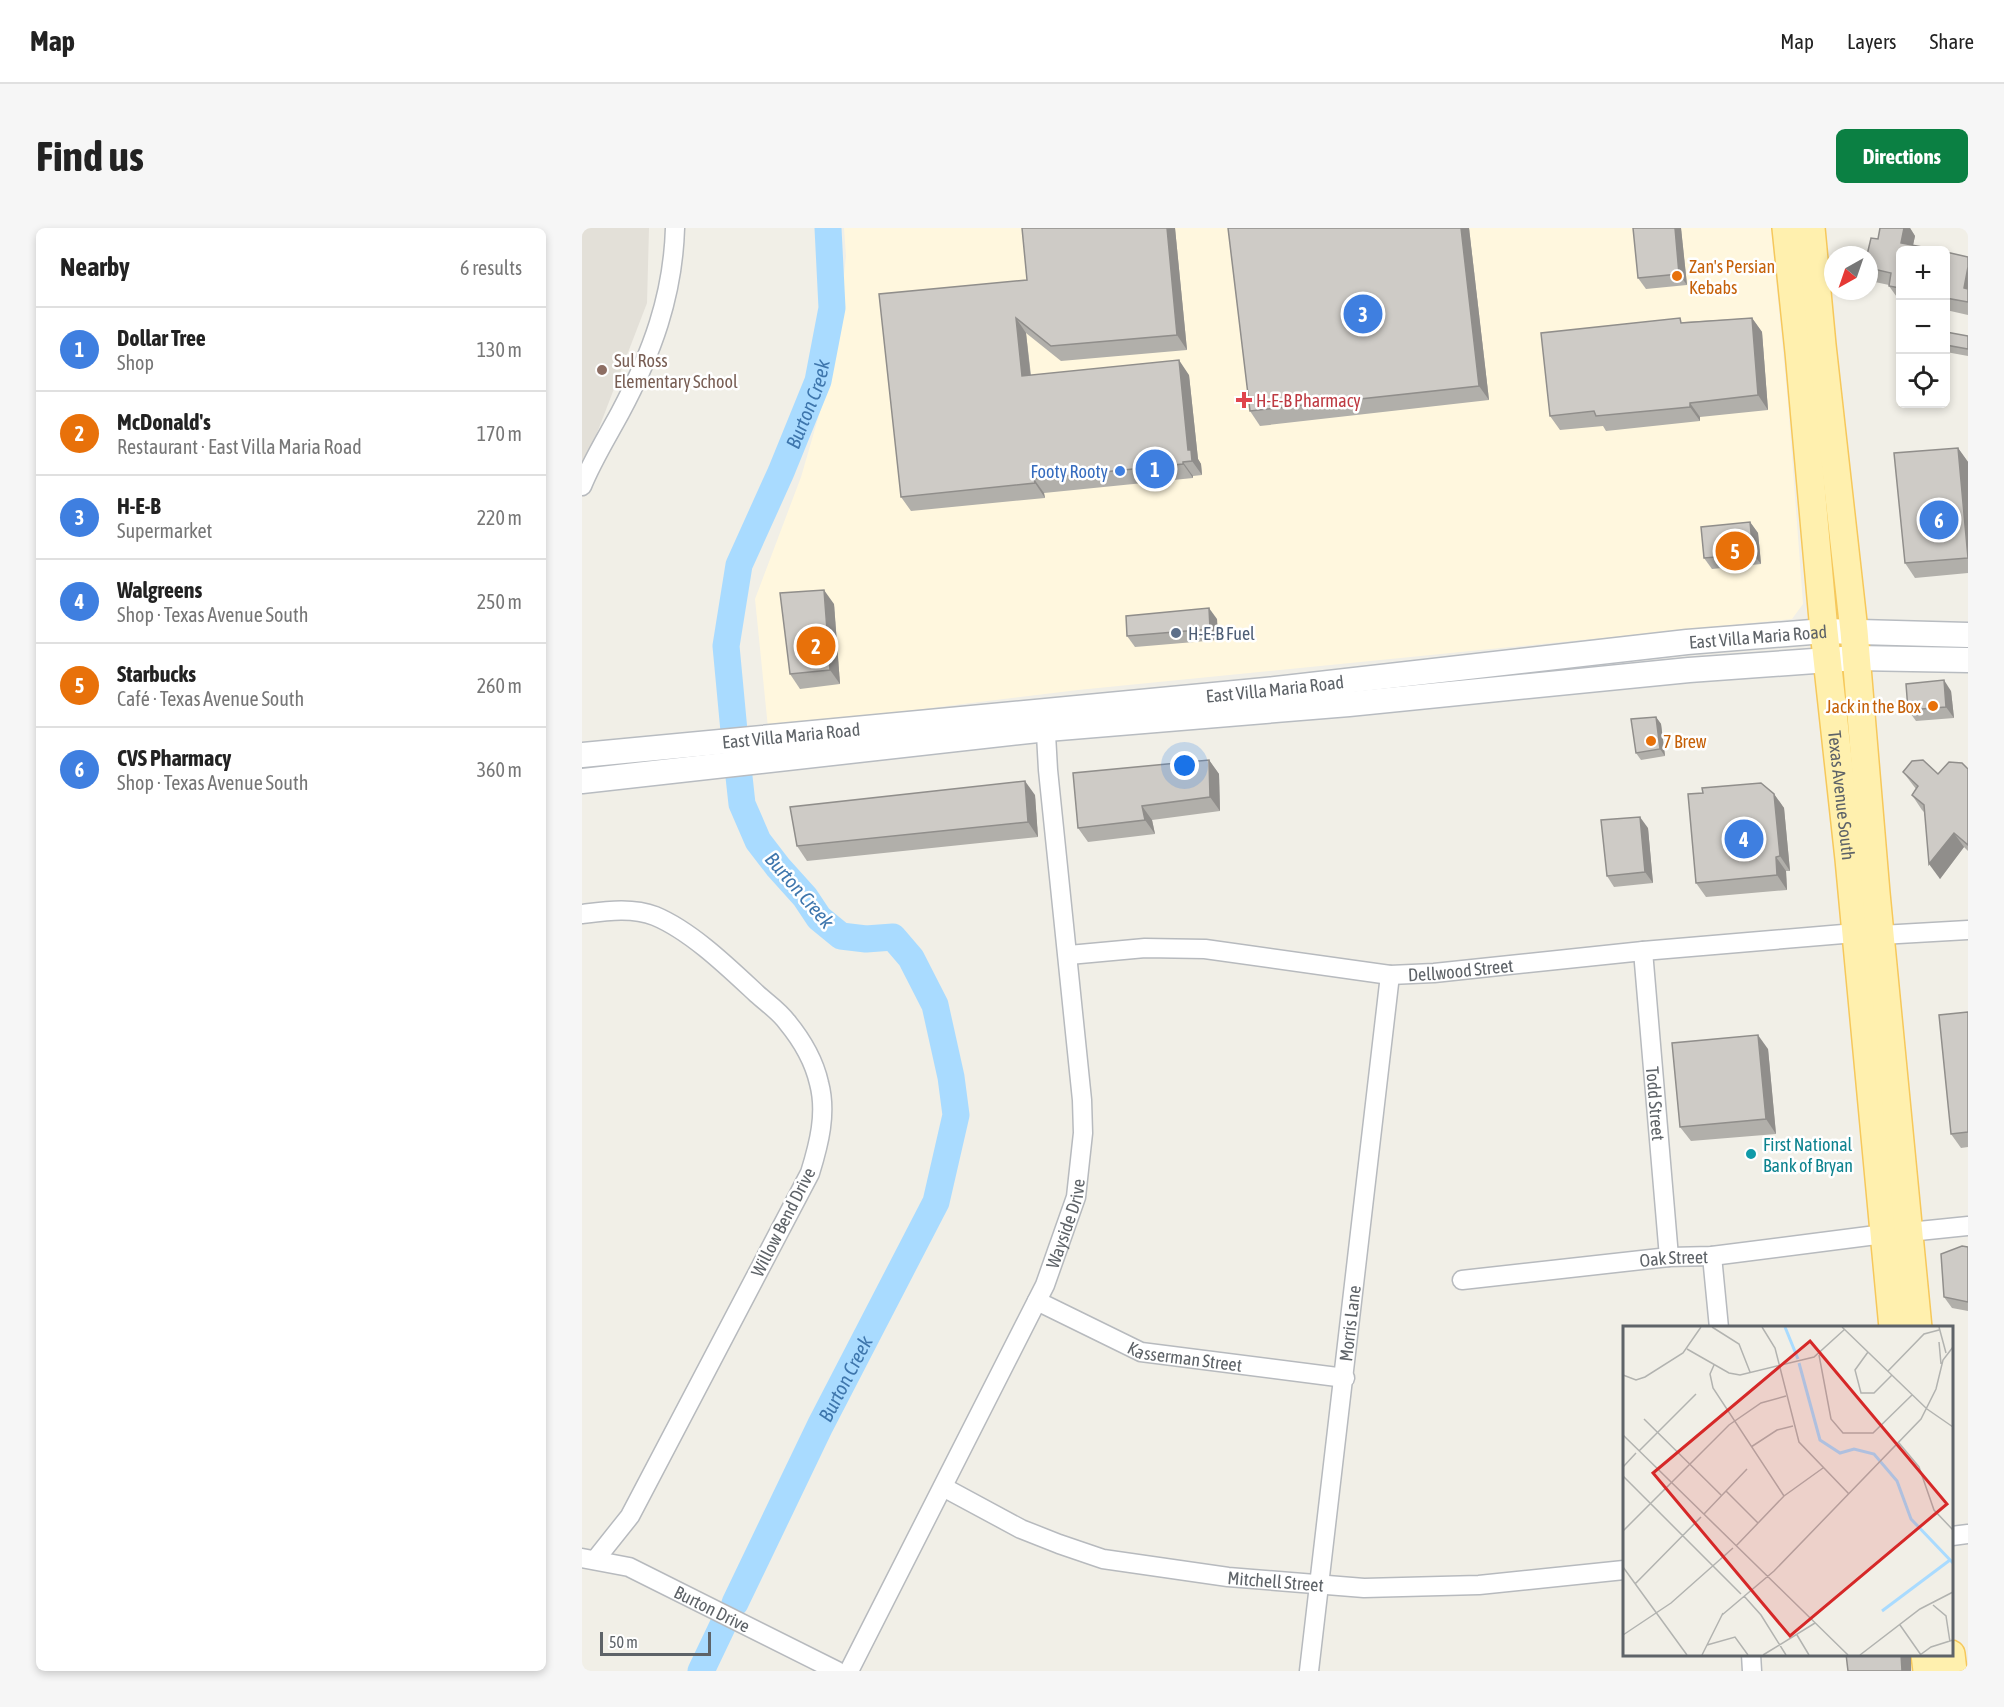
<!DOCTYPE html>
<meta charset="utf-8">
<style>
body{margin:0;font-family:"Asap Condensed",sans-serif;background:#f6f6f6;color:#222}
.controls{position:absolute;right:18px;top:18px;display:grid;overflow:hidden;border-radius:9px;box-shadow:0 3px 9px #0003}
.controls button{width:54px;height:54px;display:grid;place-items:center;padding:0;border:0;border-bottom:2px solid #e0e0e0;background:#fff;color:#222;font:30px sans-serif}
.compass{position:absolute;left:1242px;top:18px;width:54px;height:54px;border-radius:50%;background:#fff;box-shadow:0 3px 9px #0003;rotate:220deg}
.scale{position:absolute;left:18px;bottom:15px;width:111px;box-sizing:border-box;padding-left:6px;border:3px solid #5e6368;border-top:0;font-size:16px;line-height:21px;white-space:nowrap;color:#5e6368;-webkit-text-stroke:4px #fff;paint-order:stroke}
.you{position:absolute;left:603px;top:538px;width:21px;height:21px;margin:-15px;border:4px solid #fff;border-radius:50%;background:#1a73e8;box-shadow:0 0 0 9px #1a73e833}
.badge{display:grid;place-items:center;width:39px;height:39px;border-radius:50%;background:#0b8043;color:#fff;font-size:20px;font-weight:700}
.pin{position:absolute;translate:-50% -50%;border:3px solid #fff;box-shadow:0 2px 6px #0006}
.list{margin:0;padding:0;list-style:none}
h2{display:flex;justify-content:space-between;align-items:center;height:78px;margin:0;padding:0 24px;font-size:26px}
h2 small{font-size:20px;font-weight:400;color:#767676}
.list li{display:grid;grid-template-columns:39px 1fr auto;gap:18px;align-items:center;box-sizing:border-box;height:84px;padding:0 24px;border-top:2px solid #e0e0e0}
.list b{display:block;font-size:22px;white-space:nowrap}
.list p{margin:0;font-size:20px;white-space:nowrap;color:#767676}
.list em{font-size:20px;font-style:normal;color:#767676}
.icon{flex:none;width:33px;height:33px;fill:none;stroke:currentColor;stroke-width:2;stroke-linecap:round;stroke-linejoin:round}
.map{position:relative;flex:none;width:1386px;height:1443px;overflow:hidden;border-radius:9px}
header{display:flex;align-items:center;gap:36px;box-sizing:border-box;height:84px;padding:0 30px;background:#fff;border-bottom:2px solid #e0e0e0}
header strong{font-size:28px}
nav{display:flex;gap:33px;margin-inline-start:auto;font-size:21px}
.intro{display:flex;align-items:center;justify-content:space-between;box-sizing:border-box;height:144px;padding:0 36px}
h1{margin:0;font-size:42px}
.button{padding:15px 27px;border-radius:9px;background:#0b8043;color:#fff;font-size:21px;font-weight:700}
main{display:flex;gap:36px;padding:0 36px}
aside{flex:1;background:#fff;border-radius:9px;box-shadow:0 3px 9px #0003}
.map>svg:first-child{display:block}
.commercial{fill:#fff7de}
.education{fill:#e3e0d8}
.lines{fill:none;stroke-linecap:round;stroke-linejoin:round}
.river{stroke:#a9dbff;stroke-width:27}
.minor-casing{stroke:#b7babe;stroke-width:21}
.secondary-casing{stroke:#b8bcc1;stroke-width:27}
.primary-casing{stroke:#f6c85b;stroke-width:30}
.minor{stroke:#fff;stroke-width:18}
.secondary{stroke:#fff;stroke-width:24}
.primary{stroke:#fff0ae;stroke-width:27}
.wall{fill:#b1afaa}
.shaded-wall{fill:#908e8b}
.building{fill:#cecbc6;stroke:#908e8b;stroke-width:1.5}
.food-dot{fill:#e8710a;stroke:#fff;stroke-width:2}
.education-dot{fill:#8d6e63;stroke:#fff;stroke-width:2}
.health-dot{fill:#e0444e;stroke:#fff;stroke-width:2}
.shop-dot{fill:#3f7fe0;stroke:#fff;stroke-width:2}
.service-dot{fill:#5c6f8a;stroke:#fff;stroke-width:2}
.culture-dot{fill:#0f9aa8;stroke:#fff;stroke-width:2}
.labels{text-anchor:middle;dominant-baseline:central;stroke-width:5;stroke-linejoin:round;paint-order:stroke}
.food-label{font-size:18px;fill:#c56008;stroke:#fff;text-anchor:start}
.education-label{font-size:18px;fill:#785e54;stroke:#fff;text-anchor:start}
.health-label{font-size:18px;fill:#be3a42;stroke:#fff;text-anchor:start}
.shop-label{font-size:18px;fill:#366cbe;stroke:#fff;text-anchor:end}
.service-label{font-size:18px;fill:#4e5e75;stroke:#fff;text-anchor:start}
.street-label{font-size:18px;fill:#5e6368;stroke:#fff}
.culture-label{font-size:18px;fill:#0d838f;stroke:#fff;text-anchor:start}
.water-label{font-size:20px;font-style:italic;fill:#3e76ad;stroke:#fff}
.inset-river{fill:none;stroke:#a9dbff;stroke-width:3}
.inset-road{fill:none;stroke:#b2b3b0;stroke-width:1.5}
.view{fill:#d62828;fill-opacity:0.15;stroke:#d62828;stroke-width:3}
.inset-edge{fill:none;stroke:#5e6368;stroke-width:3}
</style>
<header>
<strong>Map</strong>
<nav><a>Map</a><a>Layers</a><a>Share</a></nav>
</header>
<div class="intro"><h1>Find us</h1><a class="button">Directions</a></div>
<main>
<aside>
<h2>Nearby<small>6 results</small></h2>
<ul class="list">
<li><span class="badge" style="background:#3f7fe0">1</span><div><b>Dollar Tree</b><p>Shop</p></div><em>130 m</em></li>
<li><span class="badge" style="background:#e8710a">2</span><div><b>McDonald's</b><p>Restaurant · East Villa Maria Road</p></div><em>170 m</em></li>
<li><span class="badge" style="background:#3f7fe0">3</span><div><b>H-E-B</b><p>Supermarket</p></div><em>220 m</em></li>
<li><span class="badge" style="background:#3f7fe0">4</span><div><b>Walgreens</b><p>Shop · Texas Avenue South</p></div><em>250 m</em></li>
<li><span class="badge" style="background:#e8710a">5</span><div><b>Starbucks</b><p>Café · Texas Avenue South</p></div><em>260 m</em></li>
<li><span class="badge" style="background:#3f7fe0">6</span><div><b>CVS Pharmacy</b><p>Shop · Texas Avenue South</p></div><em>360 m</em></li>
</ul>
</aside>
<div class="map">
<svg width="1386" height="1443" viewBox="0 0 1386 1443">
<rect width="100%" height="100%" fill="#f1efe7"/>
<polygon class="commercial" points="262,0 1189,0 1206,174 1221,376 1210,391 496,462 186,500 173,371 219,249 253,132 264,28"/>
<polygon class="education" points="0,0 67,0 65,75 0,244"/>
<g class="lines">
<g class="river">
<path id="s1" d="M153 1375 238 1198 354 974 374 887 369 849 353 777 329 730 311 709 284 711 259 708 237 690 223 669 196 639 176 613 160 576 152 503 144 418 157 337 199 244 236 153 250 80 246 0"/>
<polyline points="119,1443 140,1399"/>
</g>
<g class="minor-casing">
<g id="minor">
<path d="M0 258C10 233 25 209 38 185 70 125 91 68 93 0"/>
<path d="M0 686C24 683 50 679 73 688 109 703 146 739 175 766 185 775 197 783 205 794 219 811 232 833 237 855 245 885 237 916 228 945L48 1288 13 1332"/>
<polyline points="1299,707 1386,702"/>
<path id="s2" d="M1061 723 1087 1029"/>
<path id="s3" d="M487 727 563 720 623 721 808 747 852 745 1061 723 1273 705"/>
<polyline points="1327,1004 1386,998"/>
<polyline points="1130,1028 1137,1100"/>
<path id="s4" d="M880 1052 1087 1029 1130 1028 1302 1006"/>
<path id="s5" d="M455 1073 559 1124 763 1150"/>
<path id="s6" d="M361 1259 439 1301 477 1316 521 1331 646 1349 782 1360 897 1357 1042 1342"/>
<polyline points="1370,1308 1386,1306"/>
<path id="s7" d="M0 1330 47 1339 255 1443"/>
<polyline points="1169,1426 1170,1443"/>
<path id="s8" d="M267 1443 463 1057 494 969 501 905 500 872 466 542 463 488"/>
<path id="s9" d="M727 1443 808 747"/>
</g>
</g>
<g class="secondary-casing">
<g id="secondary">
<path id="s10" d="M0 527 684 462 1105 414 1242 403 1386 407"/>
<polyline points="0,553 465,501 767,476 1107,442 1274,430 1386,432"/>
</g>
</g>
<g class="primary-casing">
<g id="primary">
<path id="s11" d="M1204 0 1217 124 1242 403 1267 631 1311 1100"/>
<polyline points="1229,0 1240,117 1272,403 1294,665 1336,1100"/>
<polyline points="1343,1426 1345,1443"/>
<polyline points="1369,1426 1371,1443"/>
</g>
</g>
<use href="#minor" class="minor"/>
<use href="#secondary" class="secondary"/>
<use href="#primary" class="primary"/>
</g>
<g class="wall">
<polygon points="593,0 605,122 479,133 444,105 449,147 607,147 616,231 619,236 620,247 611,248 611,250 462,265 463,270 329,283 319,269 445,52"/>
<polygon points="646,0 887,0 907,172 678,198 668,183"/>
<polygon points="1099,0 1105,57 1064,61 1056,50"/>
<polygon points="1298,0 1328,0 1333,8 1331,17 1318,22 1318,73 1317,72 1307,58 1307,57 1293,54 1287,45 1287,27 1296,11"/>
<polygon points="1364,24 1386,39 1386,87 1364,82"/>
<polygon points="1170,90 1180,104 1186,182 1118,189 1118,193 1024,203 1021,198 978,202 968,188 1101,94"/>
<polygon points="1364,104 1386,108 1386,128 1364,124"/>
<polygon points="1376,220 1386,234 1386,345 1333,350 1323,335"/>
<polygon points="1168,294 1176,305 1179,336 1130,341 1122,330"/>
<polygon points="252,376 258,456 218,461 208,446"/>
<polygon points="635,391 636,412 553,419 545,408"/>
<polygon points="1369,463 1372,490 1334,493 1326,482"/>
<polygon points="1074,489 1079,496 1083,528 1059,532 1054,525"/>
<polygon points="627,532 637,546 638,583 570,592 573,606 506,614 496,600"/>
<polygon points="1386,541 1386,623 1382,619 1358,651 1342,584 1340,582 1330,567 1334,561 1321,544 1356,546"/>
<polygon points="1192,566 1202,580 1208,643 1204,643 1205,662 1124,669 1114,655"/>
<polygon points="453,567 456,609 225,633 215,618"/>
<polygon points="1066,600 1071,655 1032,659 1025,648"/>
<polygon points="1386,784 1386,919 1379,920 1369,906"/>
<polygon points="1186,821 1194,906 1109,913 1098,899"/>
<polygon points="1386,1019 1386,1083 1370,1080 1362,1069"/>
</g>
<g class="shaded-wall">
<polygon points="585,0 593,0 605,122 595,107"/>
<polygon points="879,0 887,0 907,172 897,158"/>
<polygon points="1093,0 1099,0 1105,57 1097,46"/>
<polygon points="1322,0 1328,0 1333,8 1330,22 1319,15"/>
<polygon points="1386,39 1386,67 1382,60"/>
<polygon points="434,90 444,105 450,162 440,148"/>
<polygon points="1170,90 1180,104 1186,182 1176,167"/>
<polygon points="597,132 607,147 616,231 619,236 620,247 610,233 606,222"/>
<polygon points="1108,175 1118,189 1118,193 1108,179"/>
<polygon points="1376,220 1386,234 1386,330"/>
<polygon points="601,234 611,248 611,250 601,236"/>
<polygon points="452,251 462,265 463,270 453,255"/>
<polygon points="1168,294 1176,305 1179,336 1171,326"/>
<polygon points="242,362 252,376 258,456 248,442"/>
<polygon points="627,380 635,391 636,412 628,401"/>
<polygon points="1362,452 1369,463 1372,490 1364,479"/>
<polygon points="1074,489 1079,496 1083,528 1078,521"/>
<polygon points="627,532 637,546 638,583 628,569"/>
<polygon points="443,553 453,567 456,609 446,594"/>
<polygon points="1192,566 1202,580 1208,643 1198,628"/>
<polygon points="560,578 570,592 573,606 563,592"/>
<polygon points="1058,589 1066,600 1071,655 1063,644"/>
<polygon points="1372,605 1382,619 1358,651 1347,636"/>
<polygon points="1194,629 1204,643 1205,662 1195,647"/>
<polygon points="1176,807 1186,821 1194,906 1184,891"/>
<polygon points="1319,1426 1329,1426 1329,1443 1320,1443"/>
</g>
<g class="building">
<polygon points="440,0 585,0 595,107 469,118 434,90 440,148 597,132 606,222 609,222 610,233 601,234 601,236 452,251 453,255 319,269 297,66 445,52"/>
<polygon points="646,0 879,0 897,158 668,183"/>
<polygon points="1051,0 1093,0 1097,46 1056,50"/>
<polygon points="1298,0 1322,0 1319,15 1356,22 1318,22 1318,60 1307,58 1309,45 1287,40 1287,27 1285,27 1289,10 1296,11"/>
<polygon points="1364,24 1386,29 1386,39 1382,60 1386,61 1386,74 1364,70"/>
<polygon points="1098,90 1099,95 1170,90 1176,167 1108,175 1108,179 1014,188 1012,183 968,188 959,105"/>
<polygon points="1364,104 1386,108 1386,121 1364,117"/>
<polygon points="1376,220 1386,330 1323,335 1312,225"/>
<polygon points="1168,294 1171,326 1122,330 1119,299"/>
<polygon points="242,362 248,442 208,446 198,365"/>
<polygon points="627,380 628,401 545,408 544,388"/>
<polygon points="1362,452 1364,479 1326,482 1324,456"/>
<polygon points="1074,489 1078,521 1054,525 1049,491"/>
<polygon points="627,532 628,569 560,578 563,592 496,600 491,545"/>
<polygon points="1341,532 1356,546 1367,534 1380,535 1386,541 1386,617 1372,605 1347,636 1342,577 1330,567 1336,558 1321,544 1330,533"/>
<polygon points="443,553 446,594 215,618 208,579"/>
<polygon points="1179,555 1192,566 1198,628 1194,629 1195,647 1114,655 1106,566 1121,565 1120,560"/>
<polygon points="1058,589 1063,644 1025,648 1019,592"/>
<polygon points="1386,784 1386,904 1369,906 1357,787"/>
<polygon points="1176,807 1184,891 1098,899 1090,815"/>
<polygon points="1380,1018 1386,1019 1386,1074 1362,1069 1359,1026"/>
<polygon points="1264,1426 1319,1426 1320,1443 1266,1443"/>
</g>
<g class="food-dot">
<circle cx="1095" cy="48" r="6"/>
<circle cx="1351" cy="478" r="6"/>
<circle cx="1069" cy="513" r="6"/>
</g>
<circle class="education-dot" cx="20" cy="142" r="6"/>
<path class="health-dot" d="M659 163h6v6h6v6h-6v6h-6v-6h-6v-6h6z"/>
<circle class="shop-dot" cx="538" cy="243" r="6"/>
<circle class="service-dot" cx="594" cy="405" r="6"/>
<circle class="culture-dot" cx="1169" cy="926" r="6"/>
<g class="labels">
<g class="food-label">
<text x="1107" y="38">Zan's Persian<tspan x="1107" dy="21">Kebabs</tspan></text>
<text x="1339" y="478" text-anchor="end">Jack in the Box</text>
<text x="1081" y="513">7 Brew</text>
</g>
<g class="education-label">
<text x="32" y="132">Sul Ross<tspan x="32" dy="21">Elementary School</tspan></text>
</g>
<g class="health-label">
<text x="674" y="172">H-E-B Pharmacy</text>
</g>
<g class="shop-label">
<text x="526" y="243">Footy Rooty</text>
</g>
<g class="service-label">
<text x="606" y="405">H-E-B Fuel</text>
</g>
<g class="street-label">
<text stroke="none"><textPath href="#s10" startOffset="1182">East Villa Maria Road</textPath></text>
<text stroke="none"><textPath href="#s10" startOffset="696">East Villa Maria Road</textPath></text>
<text stroke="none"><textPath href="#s10" startOffset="210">East Villa Maria Road</textPath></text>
<text stroke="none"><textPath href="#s11" startOffset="570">Texas Avenue South</textPath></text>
<text stroke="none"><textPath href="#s3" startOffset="394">Dellwood Street</textPath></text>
<text stroke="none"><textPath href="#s2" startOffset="153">Todd Street</textPath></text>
<text transform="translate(201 994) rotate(-63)">Willow Bend Drive</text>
<text stroke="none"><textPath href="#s8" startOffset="498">Wayside Drive</textPath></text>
<text stroke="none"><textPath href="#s4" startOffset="213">Oak Street</textPath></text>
<text stroke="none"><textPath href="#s9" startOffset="350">Morris Lane</textPath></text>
<text stroke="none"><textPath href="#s5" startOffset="160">Kasserman Street</textPath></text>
<text stroke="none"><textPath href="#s6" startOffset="350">Mitchell Street</textPath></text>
<text stroke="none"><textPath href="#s7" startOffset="141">Burton Drive</textPath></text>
</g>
<g class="culture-label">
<text x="1181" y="916">First National<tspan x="1181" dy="21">Bank of Bryan</tspan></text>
</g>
<g class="water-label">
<text stroke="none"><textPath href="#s1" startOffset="1366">Burton Creek</textPath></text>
<text transform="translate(218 662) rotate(49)">Burton Creek</text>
<text stroke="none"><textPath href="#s1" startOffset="250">Burton Creek</textPath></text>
</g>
</g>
<g transform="translate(1041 1098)">
<rect width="330" height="330" fill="#f1efe7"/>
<path class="inset-river" d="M162 1 175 33M176 37 197 114 217 127 231 123 251 128 274 155 288 193 330 237M259 285 327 234"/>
<path class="inset-road" d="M89 1 116 18 127 46M139 1 152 22 176 116 226 168M219 1 304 83 330 101M316 1 323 27M316 16 318 38M64 23 106 47 117 49 191 31 222 3M245 26 232 44 238 67H251L269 49M196 29 208 93 220 107H250L289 69M91 39 87 48 90 62 161 170M265 45 301 8 316 4M0 49 13 54 22 51 60 27 78 1M21 93 98 169M0 109 225 329M276 117 296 141 311 184 330 204M128 121 154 104 170 100M16 125 73 68M0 141 13 127M0 150 118 268M103 165 135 197M81 188 124 143M0 205 106 99 138 77 163 70M113 220 161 170 200 142M0 241 64 329M12 258 78 191M121 270 138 289 163 329M310 279 323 290 327 316M99 289 151 245 298 93 313 63 320 34 330 21M277 299 298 329M0 309 48 277 110 222M174 309 186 329M84 319 112 311 125 329M79 329 100 287M140 329 192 297M237 329 297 283 330 266M297 329 308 321 330 314"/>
<path class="view" d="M187 15 324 178 167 310 30 147Z"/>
<rect width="330" height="330" class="inset-edge"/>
</g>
</svg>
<div class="controls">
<button>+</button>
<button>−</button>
<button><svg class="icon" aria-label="locate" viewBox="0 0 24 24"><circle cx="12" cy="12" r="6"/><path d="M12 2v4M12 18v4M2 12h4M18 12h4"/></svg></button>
</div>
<svg class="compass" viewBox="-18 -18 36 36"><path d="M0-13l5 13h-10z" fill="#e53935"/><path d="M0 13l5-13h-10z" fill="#767676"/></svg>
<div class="scale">50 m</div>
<div class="you"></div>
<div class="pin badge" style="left:573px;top:241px;background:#3f7fe0">1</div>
<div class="pin badge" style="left:234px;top:418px;background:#e8710a">2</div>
<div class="pin badge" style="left:781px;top:86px;background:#3f7fe0">3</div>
<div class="pin badge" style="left:1162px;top:611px;background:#3f7fe0">4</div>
<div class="pin badge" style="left:1153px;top:323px;background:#e8710a">5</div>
<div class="pin badge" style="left:1357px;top:292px;background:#3f7fe0">6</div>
</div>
</main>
